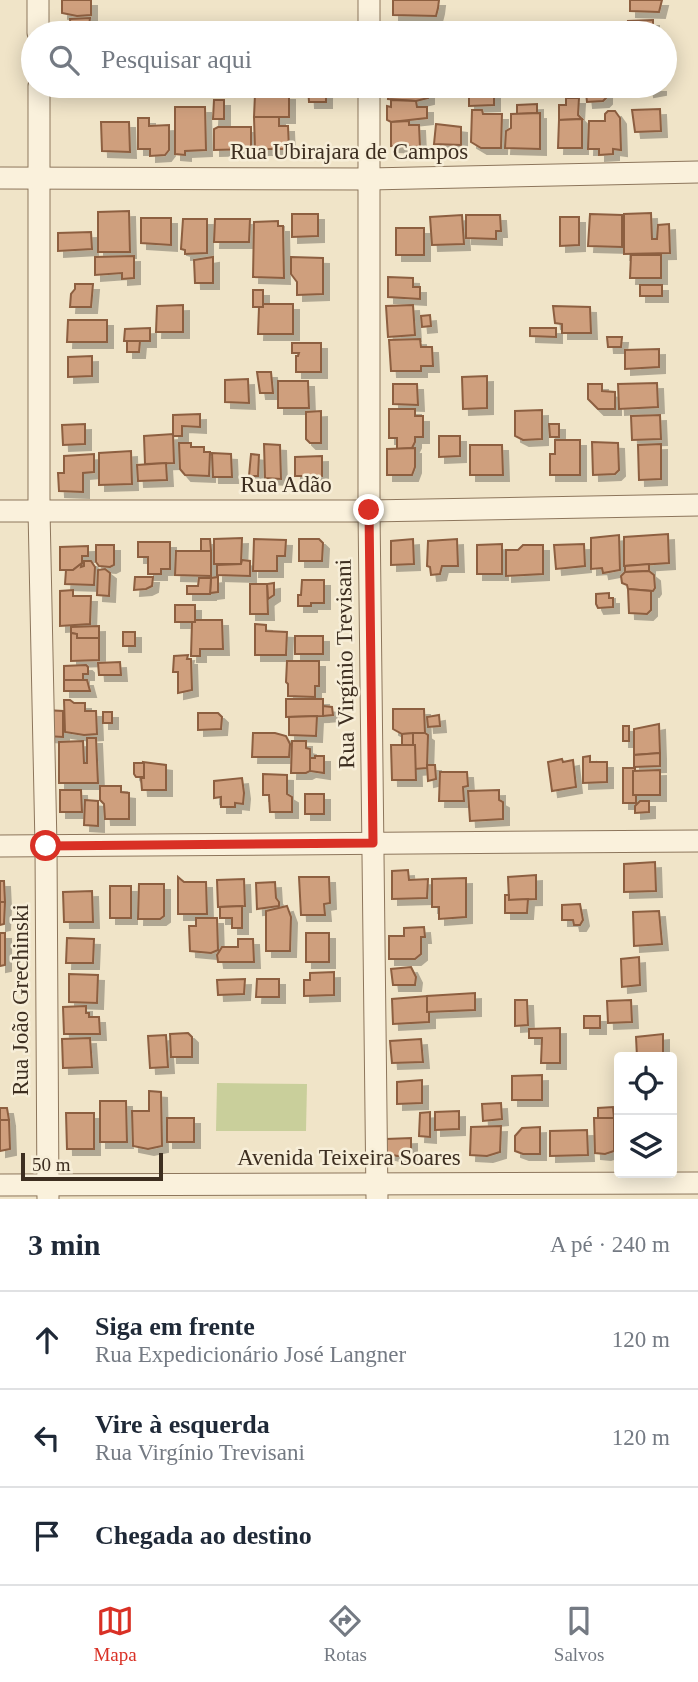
<!DOCTYPE html>
<html lang="pt">
<meta charset="utf-8">
<style>
body{margin:0;font-family:Georgia,serif;background:#f6f6f7;color:#1f2937}
.controls{position:absolute;right:21px;bottom:21px;display:grid;overflow:hidden;border-radius:7px;box-shadow:0 4px 18px #0003}
.controls button{width:63px;height:63px;display:grid;place-items:center;padding:0;border:0;border-bottom:2px solid #e0e1e3;background:#fff;color:#1f2937;font:35px sans-serif}
.scale{position:absolute;left:21px;bottom:18px;width:142px;box-sizing:border-box;padding-left:7px;border:4px solid #3d2e20;border-top:0;font-size:19px;line-height:24px;white-space:nowrap;color:#3d2e20;-webkit-text-stroke:5px #f7eed8;paint-order:stroke}
.stop{position:absolute;width:21px;height:21px;margin:-16px;border:5px solid #d93025;border-radius:50%;background:#fff}
.stop.end{background:#d93025;border-color:#fff;box-shadow:0 2px 7px #0008}
.list{margin:0;padding:0;list-style:none}
h2{display:flex;justify-content:space-between;align-items:center;height:91px;margin:0;padding:0 28px;font-size:30px}
h2 small{font-size:23px;font-weight:400;color:#747a83}
.list li{display:grid;grid-template-columns:46px 1fr auto;gap:21px;align-items:center;box-sizing:border-box;height:98px;padding:0 28px;border-top:2px solid #e0e1e3}
.list b{display:block;font-size:26px;white-space:nowrap}
.list p{margin:0;font-size:23px;white-space:nowrap;color:#747a83}
.list em{font-size:23px;font-style:normal;color:#747a83}
.icon{flex:none;width:38px;height:38px;fill:none;stroke:currentColor;stroke-width:2;stroke-linecap:round;stroke-linejoin:round}
.map{position:relative;flex:none;width:698px;height:1199px;overflow:hidden}
.search{position:absolute;background:#fff;box-shadow:0 4px 18px #0003;left:21px;right:21px;top:21px;height:77px;display:flex;align-items:center;gap:18px;box-sizing:border-box;padding:0 24px;border-radius:38px;color:#747a83;font-size:26px}
.sheet{height:385px;background:#fff}
nav{display:flex;justify-content:space-around;align-items:center;box-sizing:border-box;height:98px;border-top:2px solid #e0e1e3;background:#fff;font-size:19px;color:#747a83}
nav a{display:grid;justify-items:center;gap:4px}
nav .on{color:#d93025}
.map>svg:first-child{display:block}
.green{fill:#c9cf9b}
.building{fill:#cf9f7d;stroke:#8d5f41;stroke-width:2;filter:url(#shadow)}
.lines{fill:none;stroke-linecap:round;stroke-linejoin:round}
.minor-casing{stroke:#8d765c;stroke-width:23}
.minor{stroke:#faf1dc;stroke-width:21}
.route{stroke:#d93025;stroke-width:9}
.labels{text-anchor:middle;dominant-baseline:central;stroke-width:5;stroke-linejoin:round;paint-order:stroke}
.street-label{font-size:23px;fill:#3d2e20;stroke:#f7eed8}
</style>
<div class="map">
<svg width="698" height="1199" viewBox="0 0 698 1199">
<defs>
<filter id="shadow"><feDropShadow dx="6" dy="6" stdDeviation="0" flood-color="#0004"/></filter>
</defs>
<rect width="100%" height="100%" fill="#f0e4c8"/>
<polygon class="green" points="217,1083 307,1084 306,1131 216,1131"/>
<g class="building">
<polygon points="62,0 91,0 91,15 77,16 62,13"/>
<polygon points="393,0 439,0 438,8 436,16 393,15"/>
<polygon points="630,0 662,0 659,12 630,11"/>
<polygon points="90,18 89,26 100,26 100,33 71,33 70,19"/>
<polygon points="653,20 653,33 629,33 628,21"/>
<polygon points="438,22 439,33 398,33 398,24"/>
<polygon points="291,31 322,32 322,33 291,33"/>
<polygon points="308,86 326,86 326,102 309,102"/>
<polygon points="389,86 417,86 416,88 428,88 428,98 416,101 388,99"/>
<polygon points="469,86 494,86 494,105 469,106"/>
<polygon points="647,86 660,86 660,89 648,91"/>
<polygon points="606,88 606,98 603,101 587,102 586,93 589,89"/>
<polygon points="255,94 289,94 289,117 254,117"/>
<polygon points="566,98 579,98 578,115 582,119 559,120 559,105 566,105"/>
<polygon points="214,100 224,100 224,119 213,119"/>
<polygon points="391,100 416,101 417,107 427,107 427,118 391,122 387,120 387,106 391,107"/>
<polygon points="537,104 537,113 517,114 517,105"/>
<polygon points="175,107 205,107 206,150 185,151 185,155 175,154"/>
<polygon points="660,109 661,131 635,132 632,110"/>
<polygon points="472,110 482,110 483,114 502,114 501,148 481,148 471,142"/>
<polygon points="608,111 615,111 620,118 621,150 613,149 613,154 599,155 599,149 588,149 589,121 605,121 605,114"/>
<polygon points="540,113 540,149 505,148 506,131 511,128 511,114"/>
<polygon points="254,117 279,117 279,126 288,126 289,149 255,149"/>
<polygon points="138,118 149,118 149,126 169,125 169,150 165,155 150,156 150,149 138,149"/>
<polygon points="582,119 582,148 558,148 559,120"/>
<polygon points="409,121 409,125 419,125 420,147 391,146 391,122"/>
<polygon points="101,122 129,122 130,152 102,151"/>
<polygon points="436,124 461,127 461,145 434,144"/>
<polygon points="218,127 251,127 251,149 214,150 214,129"/>
<polygon points="129,211 130,252 98,252 98,212"/>
<polygon points="651,213 652,239 657,239 658,225 669,224 670,253 624,254 624,214"/>
<polygon points="292,214 318,214 318,236 292,237"/>
<polygon points="590,214 622,215 622,247 588,246"/>
<polygon points="462,215 464,244 432,245 430,217"/>
<polygon points="466,215 500,215 501,231 496,231 496,239 466,238"/>
<polygon points="560,217 579,217 579,245 560,246"/>
<polygon points="141,218 171,218 171,245 141,243"/>
<polygon points="183,219 207,219 207,253 185,254 185,250 181,249"/>
<polygon points="215,219 250,219 249,242 214,242"/>
<polygon points="278,221 278,226 283,226 284,278 253,277 254,222"/>
<rect x="396" y="228" width="28" height="27"/>
<polygon points="91,232 92,249 58,251 58,233"/>
<polygon points="631,255 661,255 661,278 630,278"/>
<polygon points="134,256 134,278 122,279 122,273 95,275 95,257"/>
<polygon points="213,257 213,283 195,283 194,260"/>
<polygon points="291,257 323,258 323,294 297,295 297,282 291,274"/>
<polygon points="388,277 413,278 413,287 420,287 420,299 388,297"/>
<polygon points="75,284 93,284 91,307 70,307 71,294 75,289"/>
<rect x="640" y="285" width="22" height="11"/>
<rect x="253" y="290" width="10" height="17"/>
<polygon points="263,304 293,304 293,334 258,334 259,307 263,307"/>
<polygon points="183,305 183,332 156,332 157,306"/>
<polygon points="413,305 415,335 388,337 386,306"/>
<polygon points="553,306 590,307 591,333 562,333 562,324 555,323"/>
<polygon points="430,315 431,326 422,327 421,316"/>
<polygon points="68,320 107,320 107,342 67,342"/>
<polygon points="150,328 150,341 124,341 125,329"/>
<polygon points="530,328 556,328 556,337 530,336"/>
<polygon points="607,337 622,337 621,347 608,347"/>
<polygon points="420,339 421,347 432,347 433,366 421,366 421,371 391,371 389,340"/>
<polygon points="127,341 140,341 139,352 127,352"/>
<polygon points="292,343 321,343 321,372 296,372 296,356 298,356 299,353 292,353"/>
<polygon points="659,349 659,367 625,369 625,350"/>
<polygon points="92,356 92,376 68,377 68,357"/>
<polygon points="257,372 271,372 273,393 260,393"/>
<polygon points="487,376 487,408 463,409 462,377"/>
<polygon points="248,379 249,403 225,402 225,380"/>
<polygon points="278,381 308,381 309,408 278,408"/>
<polygon points="657,383 658,407 619,409 618,384"/>
<polygon points="393,384 417,384 418,405 393,404"/>
<polygon points="588,384 602,384 602,391 615,392 615,409 598,409 588,399"/>
<polygon points="389,409 415,409 415,416 423,416 423,437 415,437 415,442 412,448 397,449 397,438 389,438"/>
<polygon points="542,410 542,439 523,440 515,436 515,411"/>
<polygon points="321,411 321,443 310,443 306,439 306,412"/>
<polygon points="200,414 200,427 182,426 182,436 173,436 173,415"/>
<polygon points="660,415 661,439 632,440 631,416"/>
<polygon points="85,424 85,444 63,445 62,425"/>
<polygon points="549,424 559,424 559,437 550,437"/>
<polygon points="173,434 174,463 145,464 144,436"/>
<polygon points="439,436 460,436 460,456 439,457"/>
<polygon points="555,440 580,440 580,475 550,475 550,454 555,454"/>
<polygon points="592,442 618,443 619,470 615,474 593,475"/>
<polygon points="179,443 191,443 191,447 204,447 204,452 210,452 209,476 185,475 180,469"/>
<polygon points="264,444 280,445 281,479 265,478"/>
<polygon points="661,444 661,479 639,480 638,445"/>
<polygon points="470,445 502,445 503,475 470,475"/>
<polygon points="415,448 415,467 412,475 387,475 387,449"/>
<polygon points="131,451 132,484 99,485 99,453"/>
<polygon points="212,453 231,454 232,477 213,477"/>
<polygon points="94,454 94,472 83,473 83,492 59,491 58,473 64,473 64,456"/>
<polygon points="251,454 259,455 258,476 249,476"/>
<polygon points="322,456 322,476 295,476 295,457"/>
<polygon points="166,463 167,480 138,481 137,465"/>
<polygon points="668,534 669,563 624,566 624,537"/>
<polygon points="619,535 620,570 603,573 602,568 591,569 591,538"/>
<polygon points="242,538 241,564 214,564 214,539"/>
<polygon points="201,539 210,539 211,551 201,551"/>
<polygon points="254,539 286,540 285,556 277,556 277,571 253,571"/>
<polygon points="299,539 319,539 323,543 322,561 299,561"/>
<polygon points="413,539 414,564 391,565 391,541"/>
<polygon points="457,539 458,566 442,566 440,574 431,575 430,567 427,566 428,541"/>
<polygon points="138,542 170,542 170,569 161,569 161,574 148,574 148,557 138,557"/>
<polygon points="502,544 502,574 477,574 477,545"/>
<polygon points="584,544 585,566 556,569 554,545"/>
<polygon points="96,545 114,545 114,565 110,567 99,566 96,562"/>
<polygon points="523,545 543,545 543,574 506,576 506,550 518,550"/>
<polygon points="88,546 88,556 82,556 82,563 73,570 60,570 60,547"/>
<polygon points="176,551 211,551 211,576 175,575"/>
<polygon points="242,560 250,561 250,576 217,575 217,565 241,564"/>
<polygon points="84,561 91,561 95,567 94,585 65,584 66,570 73,570 82,563 81,567 84,566"/>
<polygon points="649,564 649,571 625,572 625,566"/>
<polygon points="105,569 110,573 109,596 97,595 98,570"/>
<polygon points="649,571 654,575 655,588 653,591 628,589 627,585 622,583 621,576 625,572"/>
<polygon points="135,577 153,577 152,586 146,589 134,590"/>
<polygon points="218,577 218,592 210,593 211,578"/>
<polygon points="199,578 211,578 210,594 187,594 187,586 198,586"/>
<polygon points="302,580 324,580 324,603 311,603 311,606 298,606 298,595 301,595"/>
<polygon points="274,583 274,595 268,599 267,584"/>
<polygon points="250,584 267,584 268,614 250,614"/>
<polygon points="628,589 651,591 651,610 647,614 629,613"/>
<polygon points="73,590 73,596 91,596 90,624 60,626 60,591"/>
<polygon points="609,593 609,598 613,598 613,607 598,608 596,604 596,594"/>
<rect x="175" y="605" width="20" height="17"/>
<polygon points="195,620 222,620 223,649 200,649 200,656 191,656 192,622 195,622"/>
<polygon points="255,624 266,625 266,631 287,632 286,655 255,655"/>
<polygon points="99,626 99,638 77,638 77,634 71,633 71,627"/>
<rect x="123" y="632" width="12" height="14"/>
<polygon points="71,633 77,634 77,638 99,638 99,660 71,661"/>
<rect x="295" y="636" width="28" height="18"/>
<polygon points="188,655 187,659 191,659 192,690 178,693 178,672 173,672 174,656"/>
<polygon points="287,661 319,661 319,686 315,686 315,697 288,696 288,684 286,682"/>
<polygon points="120,662 121,675 99,675 98,663"/>
<polygon points="86,665 88,667 88,674 83,674 83,680 64,680 64,666"/>
<polygon points="64,680 87,680 90,691 64,691"/>
<polygon points="286,699 323,699 323,716 286,717"/>
<polygon points="64,700 70,700 74,703 85,703 85,711 96,711 97,734 84,735 65,732"/>
<polygon points="323,706 332,707 333,715 323,716"/>
<polygon points="393,709 424,709 425,733 402,734 393,729"/>
<polygon points="45,710 63,711 63,737 46,736"/>
<rect x="103" y="712" width="9" height="11"/>
<polygon points="198,713 218,713 222,717 221,729 198,730"/>
<polygon points="439,715 440,726 428,727 427,717"/>
<polygon points="317,716 316,736 289,735 289,717"/>
<polygon points="659,724 660,753 634,755 634,729"/>
<rect x="623" y="726" width="6" height="15"/>
<polygon points="253,733 275,733 286,736 290,744 289,757 252,757"/>
<polygon points="413,733 413,745 402,745 402,734"/>
<polygon points="413,733 425,733 428,735 427,768 415,769 415,745 413,745"/>
<polygon points="87,738 96,738 98,783 59,783 59,742 83,741 84,763 87,763"/>
<polygon points="292,741 306,741 306,748 310,749 310,771 306,773 291,773"/>
<polygon points="391,745 415,745 416,780 392,780"/>
<polygon points="660,753 660,766 634,767 634,755"/>
<polygon points="315,756 324,756 324,773 310,771 310,758 315,758"/>
<polygon points="590,756 590,762 607,762 607,782 583,783 583,757"/>
<polygon points="562,759 563,762 573,760 576,787 552,791 548,762"/>
<polygon points="143,762 166,765 166,790 142,790 141,778 144,778"/>
<polygon points="134,763 144,763 144,777 136,777 134,774"/>
<polygon points="427,765 435,765 436,779 428,781"/>
<polygon points="623,768 635,768 635,771 633,771 633,795 636,795 636,803 623,803"/>
<polygon points="660,770 660,795 633,795 633,771"/>
<polygon points="440,772 467,772 468,786 463,787 464,801 439,801"/>
<polygon points="263,774 287,775 287,794 292,797 292,812 270,812 269,795 263,795"/>
<polygon points="242,778 244,793 243,804 235,803 235,807 221,807 221,797 214,798 214,781"/>
<polygon points="100,786 121,786 121,792 129,793 129,819 105,819 104,804 100,800"/>
<polygon points="60,790 81,790 82,812 60,812"/>
<polygon points="499,790 499,800 503,802 503,819 470,821 468,791"/>
<rect x="305" y="794" width="19" height="20"/>
<polygon points="85,800 98,801 98,826 84,825"/>
<polygon points="640,801 649,801 649,812 635,813 635,806"/>
<polygon points="655,862 656,891 624,892 624,864"/>
<polygon points="408,870 409,880 428,879 427,898 392,899 392,871"/>
<polygon points="536,875 536,899 509,900 508,877"/>
<polygon points="178,877 184,882 206,882 207,914 178,914"/>
<polygon points="299,877 329,877 330,903 324,904 325,915 301,915"/>
<polygon points="466,878 466,917 439,919 439,907 432,907 432,879"/>
<polygon points="244,879 245,906 218,907 217,880"/>
<polygon points="0,881 4,881 5,902 0,902"/>
<polygon points="275,882 276,898 279,902 279,906 257,909 256,883"/>
<polygon points="139,884 164,884 164,916 160,919 138,919"/>
<rect x="110" y="886" width="21" height="32"/>
<polygon points="92,891 93,922 64,922 63,892"/>
<polygon points="505,895 509,895 509,900 528,899 527,913 505,913"/>
<polygon points="0,902 5,902 4,924 0,925"/>
<polygon points="580,904 583,920 580,925 574,925 573,920 562,920 562,905"/>
<polygon points="242,906 242,928 232,928 232,918 220,918 220,907"/>
<polygon points="287,906 291,917 290,951 266,951 266,911"/>
<polygon points="659,911 662,944 634,946 633,912"/>
<polygon points="196,918 217,918 218,950 211,953 190,951 189,926 196,926"/>
<polygon points="424,927 425,937 421,937 421,954 415,959 389,959 389,936 404,936 404,928"/>
<polygon points="0,933 5,933 5,965 0,966"/>
<rect x="306" y="933" width="23" height="29"/>
<polygon points="67,938 94,939 93,963 66,963"/>
<polygon points="238,939 253,939 254,962 218,962 217,955 222,947 238,947"/>
<polygon points="639,957 640,985 622,987 621,959"/>
<polygon points="411,967 416,977 415,985 393,985 391,969"/>
<polygon points="334,972 334,995 304,996 304,980 310,980 310,973"/>
<polygon points="69,974 98,975 97,1003 69,1002"/>
<polygon points="245,979 244,994 218,995 217,980"/>
<polygon points="257,979 279,979 279,997 256,997"/>
<polygon points="475,993 475,1010 427,1012 427,996"/>
<polygon points="427,996 427,1012 429,1012 429,1022 393,1024 392,999"/>
<polygon points="515,1000 527,1000 528,1025 515,1026"/>
<polygon points="631,1000 632,1022 608,1023 607,1001"/>
<polygon points="86,1006 86,1013 89,1013 89,1017 99,1017 100,1034 64,1034 63,1007"/>
<rect x="584" y="1016" width="16" height="12"/>
<polygon points="560,1028 560,1063 541,1063 542,1038 529,1038 529,1029"/>
<polygon points="188,1033 192,1037 192,1057 171,1057 170,1034"/>
<polygon points="663,1034 663,1056 637,1057 636,1037"/>
<polygon points="166,1035 168,1067 150,1068 148,1036"/>
<polygon points="90,1038 92,1067 63,1068 62,1039"/>
<polygon points="421,1039 423,1062 392,1063 390,1041"/>
<polygon points="542,1075 542,1100 512,1100 512,1076"/>
<polygon points="422,1080 422,1103 397,1104 397,1082"/>
<polygon points="149,1091 161,1092 162,1146 148,1149 133,1146 132,1111 149,1111"/>
<polygon points="100,1101 126,1101 127,1142 100,1142"/>
<polygon points="501,1103 502,1119 483,1121 482,1104"/>
<polygon points="613,1107 614,1118 598,1118 598,1108"/>
<polygon points="0,1108 7,1108 9,1120 0,1120"/>
<polygon points="459,1111 459,1129 435,1130 435,1112"/>
<polygon points="430,1112 430,1137 419,1136 420,1113"/>
<polygon points="66,1113 94,1113 94,1149 67,1149"/>
<rect x="167" y="1118" width="27" height="24"/>
<polygon points="594,1118 614,1118 614,1151 605,1154 595,1153"/>
<polygon points="0,1120 9,1120 10,1149 0,1151"/>
<polygon points="501,1126 500,1152 487,1156 470,1155 471,1127"/>
<polygon points="540,1127 540,1154 523,1154 515,1151 515,1136 522,1128"/>
<polygon points="587,1130 588,1155 550,1156 550,1131"/>
<polygon points="411,1138 411,1155 397,1156 386,1153 386,1139"/>
</g>
<g class="lines">
<g class="minor-casing">
<g id="minor">
<polyline points="38,0 38,33"/>
<polyline points="369,33 369,0"/>
<polyline points="39,86 39,510 46,846 48,1199"/>
<polyline points="369,86 369,511 377,1199"/>
<polyline points="0,178 369,179 698,172"/>
<polyline points="0,511 369,511 698,505"/>
<polyline points="0,846 698,841"/>
<polyline points="0,1185 698,1183"/>
</g>
</g>
<use href="#minor" class="minor"/>
</g>
<g class="lines">
<polyline class="route" points="46,846 373,843 369,510"/>
</g>
<g class="labels">
<g class="street-label">
<text x="349" y="151">Rua Ubirajara de Campos</text>
<text x="286" y="484">Rua Adão</text>
<text transform="translate(345 664) rotate(-91)">Rua Virgínio Trevisani</text>
<text transform="translate(20 1000) rotate(-90)">Rua João Grechinski</text>
<text x="349" y="1157">Avenida Teixeira Soares</text>
</g>
</g>
</svg>
<div class="controls">
<button><svg class="icon" aria-label="locate" viewBox="0 0 24 24"><circle cx="12" cy="12" r="6"/><path d="M12 2v4M12 18v4M2 12h4M18 12h4"/></svg></button>
<button><svg class="icon" aria-label="layers" viewBox="0 0 24 24"><path d="M12 4l9 5-9 5-9-5zM3 14l9 5 9-5"/></svg></button>
</div>
<div class="scale">50 m</div>
<div class="stop" style="left:46px;top:846px"></div>
<div class="stop end" style="left:369px;top:510px"></div>
<div class="search"><svg class="icon" aria-label="search" viewBox="0 0 24 24"><circle cx="10" cy="10" r="6"/><path d="M15 15l6 6"/></svg>Pesquisar aqui</div>
</div>
<section class="sheet">
<h2>3 min<small>A pé · 240 m</small></h2>
<ul class="list">
<li><svg class="icon" aria-label="ahead" viewBox="0 0 24 24"><path d="M12 20V5M6 11l6-6 6 6"/></svg><div><b>Siga em frente</b><p>Rua Expedicionário José Langner</p></div><em>120 m</em></li>
<li><svg class="icon" aria-label="left" viewBox="0 0 24 24"><path d="M17 20v-9H6M10 6l-5 5 5 5"/></svg><div><b>Vire à esquerda</b><p>Rua Virgínio Trevisani</p></div><em>120 m</em></li>
<li><svg class="icon" aria-label="arrive" viewBox="0 0 24 24"><path d="M6 21V4h12l-3 4 3 4H6"/></svg><div><b>Chegada ao destino</b></div></li>
</ul>
</section>
<nav>
<a class="on"><svg class="icon" aria-label="map" viewBox="0 0 24 24"><path d="M3 6l6-2 6 2 6-2v14l-6 2-6-2-6 2zM9 4v14M15 6v14"/></svg>Mapa</a>
<a><svg class="icon" aria-label="directions" viewBox="0 0 24 24"><path d="M12 3l9 9-9 9-9-9zM9 14v-3h6M13 9l2 2-2 2"/></svg>Rotas</a>
<a><svg class="icon" aria-label="saved" viewBox="0 0 24 24"><path d="M7 4h10v16l-5-4-5 4z"/></svg>Salvos</a>
</nav>
